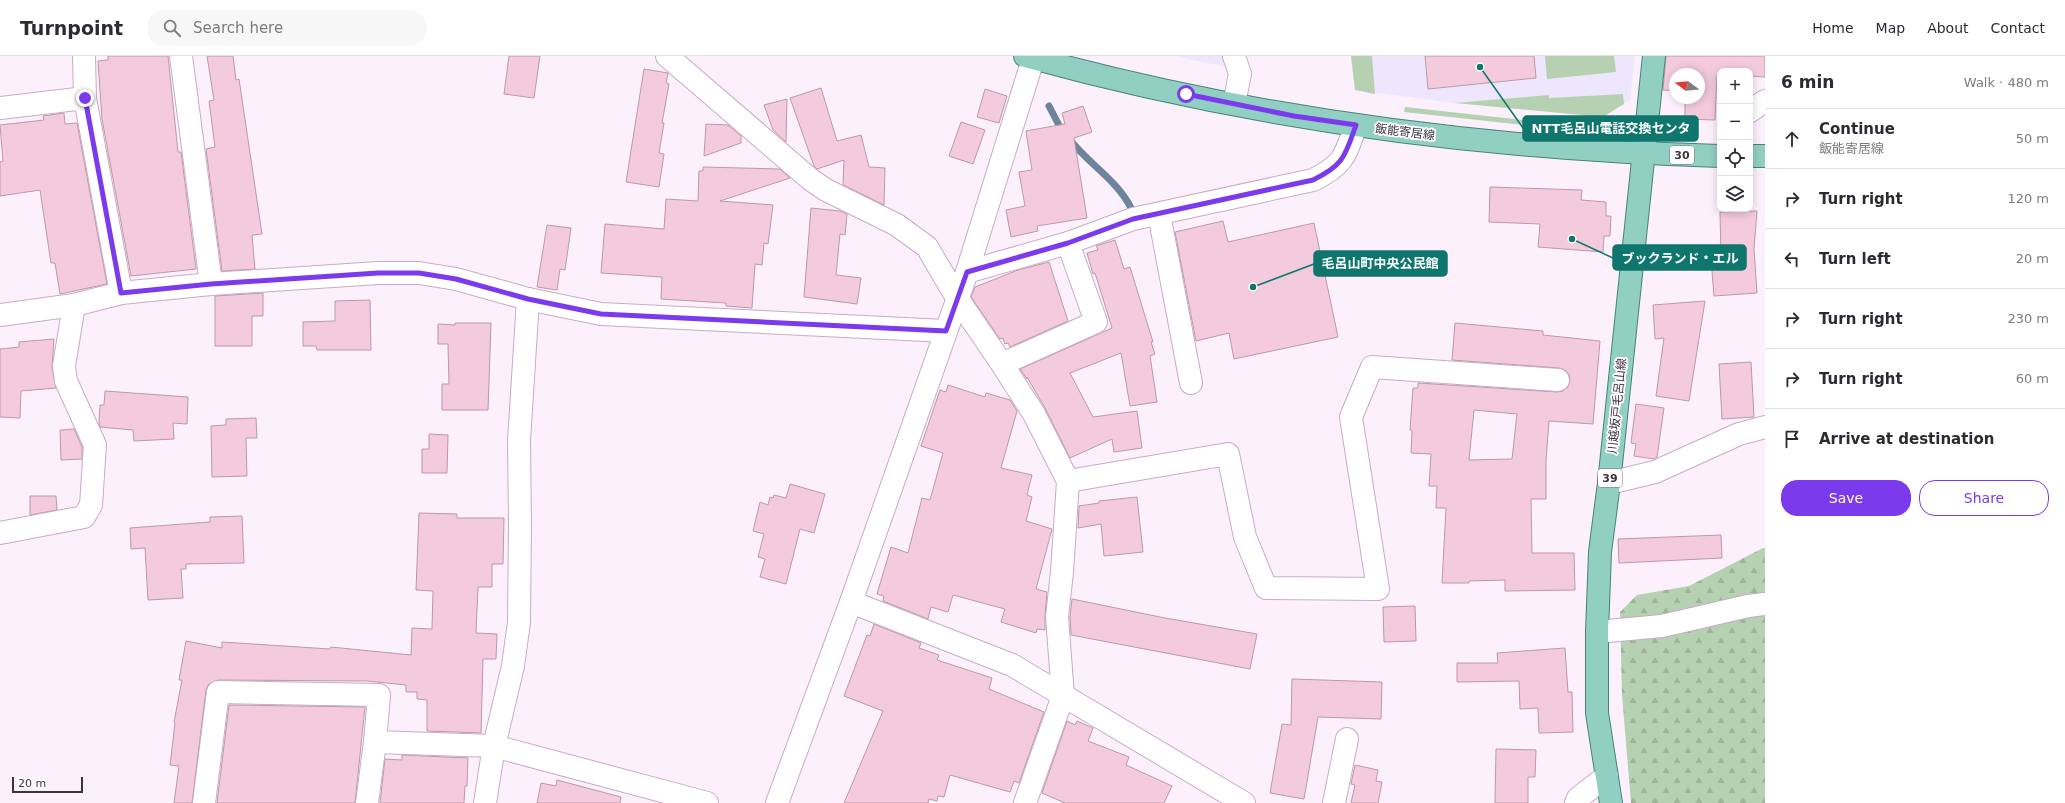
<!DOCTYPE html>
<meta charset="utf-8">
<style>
body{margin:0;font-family:"DejaVu Sans","Noto Sans JP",sans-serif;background:#f7f7f7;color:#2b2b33}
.controls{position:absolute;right:12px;top:12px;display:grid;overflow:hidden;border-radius:8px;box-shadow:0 2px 10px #0003}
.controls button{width:36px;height:36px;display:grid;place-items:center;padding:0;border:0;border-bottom:1px solid #e1e1e2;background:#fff;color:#2b2b33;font:20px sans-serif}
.compass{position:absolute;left:1669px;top:12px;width:36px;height:36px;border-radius:50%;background:#fff;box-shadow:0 2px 10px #0003;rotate:286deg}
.scale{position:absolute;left:12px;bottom:10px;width:71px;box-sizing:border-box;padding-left:4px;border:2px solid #3d323e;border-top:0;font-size:11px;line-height:14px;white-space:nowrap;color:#3d323e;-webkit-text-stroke:3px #fff;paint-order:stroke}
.stop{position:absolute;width:12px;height:12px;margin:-9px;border:3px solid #7c3aed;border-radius:50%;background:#fff}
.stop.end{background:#7c3aed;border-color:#fff;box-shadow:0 1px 4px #0008}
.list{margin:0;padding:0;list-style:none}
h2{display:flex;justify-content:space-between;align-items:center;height:52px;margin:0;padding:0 16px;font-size:17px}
h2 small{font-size:13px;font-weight:400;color:#7c7c81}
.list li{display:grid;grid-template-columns:26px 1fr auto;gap:12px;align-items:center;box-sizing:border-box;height:60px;padding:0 16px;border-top:1px solid #e1e1e2}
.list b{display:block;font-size:15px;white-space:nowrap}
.list p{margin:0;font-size:13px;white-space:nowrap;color:#7c7c81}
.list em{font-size:13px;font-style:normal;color:#7c7c81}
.actions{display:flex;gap:8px;padding:12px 16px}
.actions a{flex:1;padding:9px 0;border:1px solid #7c3aed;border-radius:16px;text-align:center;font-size:14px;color:#7c3aed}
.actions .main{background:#7c3aed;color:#fff}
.icon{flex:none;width:22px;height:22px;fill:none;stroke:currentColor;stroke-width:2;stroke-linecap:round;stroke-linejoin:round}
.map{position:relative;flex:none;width:1765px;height:747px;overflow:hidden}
header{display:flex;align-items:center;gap:24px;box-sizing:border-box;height:56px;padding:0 20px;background:#fff;border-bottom:1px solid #e1e1e2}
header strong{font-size:19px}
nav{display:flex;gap:22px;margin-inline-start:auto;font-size:14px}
.search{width:280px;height:36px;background:#f7f7f7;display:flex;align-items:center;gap:10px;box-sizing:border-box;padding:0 14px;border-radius:22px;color:#7c7c81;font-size:15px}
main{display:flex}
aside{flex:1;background:#fff}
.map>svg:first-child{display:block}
.commercial{fill:#eee6fc}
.grass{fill:#b6d1b1}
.forest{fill:url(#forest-firs)}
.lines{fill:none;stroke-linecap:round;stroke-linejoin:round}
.stream{stroke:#6d849c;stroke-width:7}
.building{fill:#f3cbdd;stroke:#bd98a9;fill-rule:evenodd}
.minor-casing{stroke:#c7acc8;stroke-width:24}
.tertiary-casing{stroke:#c7acc8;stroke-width:24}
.primary-casing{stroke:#448379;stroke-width:24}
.minor{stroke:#fff;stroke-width:22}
.tertiary{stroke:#fff;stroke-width:22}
.primary{stroke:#91cfc2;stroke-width:22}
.route{stroke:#7c3aed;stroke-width:5}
.labels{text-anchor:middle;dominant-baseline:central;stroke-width:3.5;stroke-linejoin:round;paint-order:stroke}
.shield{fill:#fff;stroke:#777078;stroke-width:1}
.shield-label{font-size:11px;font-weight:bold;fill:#3d323e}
.street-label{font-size:12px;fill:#3d323e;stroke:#fff}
.leader{fill:none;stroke:#0f766e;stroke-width:1.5}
.callout-dot{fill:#0f766e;stroke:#fff;stroke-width:1.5}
.callout{fill:#0f766e;stroke:#0f766e;stroke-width:1.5}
.callout-label{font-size:13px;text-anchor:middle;font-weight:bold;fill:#fff}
</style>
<header>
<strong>Turnpoint</strong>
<div class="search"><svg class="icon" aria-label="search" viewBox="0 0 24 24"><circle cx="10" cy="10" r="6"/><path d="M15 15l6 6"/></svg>Search here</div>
<nav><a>Home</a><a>Map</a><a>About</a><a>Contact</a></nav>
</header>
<main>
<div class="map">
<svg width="1765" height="747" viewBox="0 0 1765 747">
<defs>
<pattern id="forest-firs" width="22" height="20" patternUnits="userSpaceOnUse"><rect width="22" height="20" fill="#b6d1b1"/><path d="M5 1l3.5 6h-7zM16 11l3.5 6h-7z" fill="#9db499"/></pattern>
</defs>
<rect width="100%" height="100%" fill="#fcf0fc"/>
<g class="commercial">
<polygon points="1177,0 1229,0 1232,12 1193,4"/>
<polygon points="1351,0 1635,0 1630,44 1603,61 1455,47 1355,34"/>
</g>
<g class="grass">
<polygon points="1351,0 1372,0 1375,38 1355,34"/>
<polygon points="1545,0 1614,0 1616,16 1547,23"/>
<polygon points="1623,38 1624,48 1603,61 1455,47 1549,39 1549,42"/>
<polygon points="1405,51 1523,64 1608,70 1607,75 1524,69 1404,56"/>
</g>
<polygon class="forest" points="1763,492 1765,492 1765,747 1631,747 1622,639 1620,556 1637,539 1689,530"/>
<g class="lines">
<g class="stream">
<polyline points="1049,50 1063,77"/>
<path d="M1070 84C1089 108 1117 124 1131 152"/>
</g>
</g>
<g class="building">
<polygon points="108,0 168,0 178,96 181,96 196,213 131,220 102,63 98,5 108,4"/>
<polygon points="207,0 233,0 236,24 239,23 262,178 252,179 255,213 222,215 206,93 215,91 209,45 214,44"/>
<polygon points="509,0 540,0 534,42 504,38"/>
<polygon points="1425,0 1534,0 1536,22 1428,33"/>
<polygon points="1666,0 1765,0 1765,21 1750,20 1750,15 1720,15 1720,19 1717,19 1715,64 1685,63 1685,42 1699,42 1699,18 1675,18 1675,35 1663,34"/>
<polygon points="644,13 668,17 666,27 669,28 662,67 664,67 659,97 664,98 659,131 626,126"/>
<polygon points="821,32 837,85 861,79 869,111 885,112 884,149 843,129 844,104 817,113 814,110 790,42"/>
<polygon points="985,33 1007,40 999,67 977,61"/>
<polygon points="787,43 786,86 773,74 764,49"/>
<polygon points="1083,50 1092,76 1074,82 1087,162 1037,170 1038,175 1011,181 1006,154 1025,150 1019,116 1032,114 1026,75 1065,68 1062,57"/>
<polygon points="64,57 65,68 77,67 107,228 60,238 55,207 51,207 40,134 0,140 0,106 3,105 0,69 44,64 43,60"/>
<polygon points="961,66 985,74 973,108 949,100"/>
<polygon points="706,68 728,69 741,80 741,87 704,100"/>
<polygon points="703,111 780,113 790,122 720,145 773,149 768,188 764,187 762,209 755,208 752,252 726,250 726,247 661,243 662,221 601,217 605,168 664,173 666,143 698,145 699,115 703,115"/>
<polygon points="1490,131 1582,134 1581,144 1606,146 1606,160 1611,160 1610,180 1604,180 1603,196 1538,191 1540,168 1489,166"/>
<polygon points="811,152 840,155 847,158 845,179 840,178 836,219 861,222 857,248 804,241"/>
<polygon points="1757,155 1754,193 1757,237 1714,240 1711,203 1721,202 1720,156"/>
<polygon points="1223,165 1228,186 1314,167 1338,281 1234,303 1229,277 1196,285 1175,176"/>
<polygon points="547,169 571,172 565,214 560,213 557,234 537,231"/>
<polygon points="1115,184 1124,213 1130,211 1153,286 1151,286 1155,298 1150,300 1157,346 1130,350 1121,297 1070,317 1093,361 1137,355 1142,392 1114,396 1112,383 1070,402 1045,352 1027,321 1027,323 1020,313 1112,272 1095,217 1093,218 1087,197 1098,194 1096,190"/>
<polygon points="1049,206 1068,265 1010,291 1008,287 1005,288 1003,282 1000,283 971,241 975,231 1018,214"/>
<polygon points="263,237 263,260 252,260 252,290 215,290 215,240"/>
<polygon points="370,244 371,294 317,294 316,290 303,290 303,266 335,265 335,245"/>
<polygon points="1705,245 1689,345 1656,340 1664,282 1655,283 1653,249"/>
<polygon points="455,267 491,267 488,354 442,354 442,328 449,328 448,288 438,288 438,268 455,269"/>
<path d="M1455 267 1543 275V279L1600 285 1593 368 1549 365 1546 404V443H1531L1532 497H1574L1575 534 1505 535V524L1469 525V527H1442L1446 452H1436L1437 430H1429L1431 398 1411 397 1412 375 1410 374 1413 332H1418V327L1557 336 1563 335 1568 331 1570 324 1569 318 1565 314 1559 312 1452 304ZM1474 354 1517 358 1512 403 1469 404Z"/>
<polygon points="54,283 52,311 56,332 21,335 20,362 0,361 0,293 19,291 19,286"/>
<polygon points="1751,306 1754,361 1722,363 1719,308"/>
<polygon points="948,329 985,341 986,337 1010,344 1017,355 1001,412 1032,419 1027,439 1032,441 1026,465 1052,473 1036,533 1047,536 1045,560 1045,574 1037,573 1036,577 1001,566 1005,553 953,539 948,556 931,551 928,563 883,545 884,540 877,538 891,491 908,497 922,442 930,444 943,397 921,390 940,334 946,336"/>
<polygon points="105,335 188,341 187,368 173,367 174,383 134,385 133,374 100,371 99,367 100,349 104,349"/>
<polygon points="1636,348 1664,352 1657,401 1654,403 1634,400 1636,388 1631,387"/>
<polygon points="256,362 257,382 246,382 247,420 212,421 211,370 226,369 226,363"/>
<polygon points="74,373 82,391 82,403 61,404 60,374"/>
<polygon points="429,378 448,379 447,417 422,417 422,393 429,393"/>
<polygon points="790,428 825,438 814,477 800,473 786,528 760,521 765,503 758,501 764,478 753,475 760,446 768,449 770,441 773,442 774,439 786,442"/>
<polygon points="30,440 56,440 57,454 30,459"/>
<polygon points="1137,441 1143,496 1104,500 1101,468 1078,472 1079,450 1099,447 1099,445"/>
<polygon points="419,457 457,458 457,462 504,462 503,508 492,508 492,531 478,531 476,577 497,578 496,603 483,603 481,677 427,675 427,644 417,643 417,636 406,636 406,629 367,625 218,624 208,629 206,634 192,747 174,747 179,710 170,709 175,667 174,666 182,624 179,624 186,585 222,592 222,586 330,593 331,591 411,599 412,572 432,573 433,535 416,534"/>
<polygon points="242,460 244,507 186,508 186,513 181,513 183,542 148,544 145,492 131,493 130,472 210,466 210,461"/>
<polygon points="1721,479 1722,502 1619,507 1618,483"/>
<polygon points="1072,543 1165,562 1257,578 1250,613 1071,579 1070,561"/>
<polygon points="1415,550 1416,585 1384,586 1383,551"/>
<polygon points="874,568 921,587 919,592 939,599 937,604 992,622 989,633 1044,656 1019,727 1014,725 1010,736 950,719 944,741 938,740 937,745 929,743 928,747 844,747 883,655 844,640 867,579 870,580"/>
<polygon points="1565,592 1568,636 1572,636 1573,676 1539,677 1538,652 1520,653 1519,625 1457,626 1457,607 1498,607 1497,597"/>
<polygon points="1292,623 1382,626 1381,663 1318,661 1304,743 1270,737 1282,668 1291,669"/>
<polygon points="229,649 365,651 355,747 217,747"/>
<polygon points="1067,665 1075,669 1077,665 1093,672 1088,685 1129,701 1126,709 1172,730 1164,747 1065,747 1042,737"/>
<polygon points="1496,693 1536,694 1535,721 1528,721 1528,747 1495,747"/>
<polygon points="402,699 468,702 467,730 465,730 464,747 380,747 385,703 402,704"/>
<polygon points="1355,709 1378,714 1376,725 1382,726 1378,747 1351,747 1355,729 1351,728"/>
<polygon points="557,724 621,741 620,747 537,747 541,727 556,730"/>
</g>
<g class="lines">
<g class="minor-casing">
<g id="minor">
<polyline points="84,0 85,42 121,237"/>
<polyline points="181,0 211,228"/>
<polyline points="667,0 810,123 826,134 897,169 927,191 957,242 1002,308 1034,358 1068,425 1062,516 1057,561 1063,640 1025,747"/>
<polyline points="1234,48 1240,18 1234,0"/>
<polyline points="0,52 85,42"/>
<polyline points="1750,55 1765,45"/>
<polyline points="1159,158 1191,327"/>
<path d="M967 216 1068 187 1133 163 1313 124C1344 109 1345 100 1356 69"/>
<polyline points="0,259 74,249 121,237 211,228 378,217 419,217 456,223 528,243 601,258 946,275"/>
<polyline points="1002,308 1096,266 1068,187"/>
<polyline points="1068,425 1228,398 1245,481 1266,532 1378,533 1351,361 1372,311 1558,324"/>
<polyline points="1609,427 1655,416 1739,378 1765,371"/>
<polyline points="0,477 84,461 91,449 95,389 66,325 64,310 74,249"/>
<polyline points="851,546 1012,609 1244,747"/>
<polyline points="1597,576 1662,570 1748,550 1765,548"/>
<polyline points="375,686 494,690 707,747"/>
<polyline points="204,747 218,636 379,639 375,686 367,747"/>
<polyline points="485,747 494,690 513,610 519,566 520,468 519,385 528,243"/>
<polyline points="1334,747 1347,683"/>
</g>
</g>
<g class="tertiary-casing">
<g id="tertiary">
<polyline points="777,747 851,546 967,216 1034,0"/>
<polyline points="1576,747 1578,742 1607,720"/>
</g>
</g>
<g class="primary-casing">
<g id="primary">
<path d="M1025 0C1252 63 1485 93 1720 100"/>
<polyline points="1750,100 1765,100"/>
<polyline points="1611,747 1597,657 1597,576 1600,496 1609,427 1654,0"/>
</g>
</g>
<use href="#minor" class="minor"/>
<use href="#tertiary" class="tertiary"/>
<use href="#primary" class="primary"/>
</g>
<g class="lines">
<path class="route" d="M85 42 121 237 211 228 378 217H419L456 223 528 243 601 258 946 275 967 216 1068 187 1133 163 1313 124C1344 109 1345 100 1356 69L1294 60 1186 38"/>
</g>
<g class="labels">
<g class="shield">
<rect x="1670" y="90" width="24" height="18" rx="3"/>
<rect x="1598" y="413" width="24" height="18" rx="3"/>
</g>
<g class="shield-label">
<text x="1682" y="99">30</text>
<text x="1610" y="422">39</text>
</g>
<g class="street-label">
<text transform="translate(1405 76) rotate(7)">飯能寄居線</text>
<text transform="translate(1617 350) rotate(-84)">川越坂戸毛呂山線</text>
</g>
</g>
<path class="leader" d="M1480 11L1523 72M1572 183L1613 202M1253 231L1314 208"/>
<g class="callout-dot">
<circle cx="1480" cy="11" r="4"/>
<circle cx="1572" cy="183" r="4"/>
<circle cx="1253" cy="231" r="4"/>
</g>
<g class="callout">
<rect x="1523" y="60" width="175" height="25" rx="4"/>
<rect x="1613" y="189" width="133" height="25" rx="4"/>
<rect x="1314" y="195" width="133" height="25" rx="4"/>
</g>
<g class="callout-label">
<text x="1611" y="77">NTT毛呂山電話交換センタ</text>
<text x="1680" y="207">ブックランド・エル</text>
<text x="1380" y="212">毛呂山町中央公民館</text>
</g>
</svg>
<div class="controls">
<button>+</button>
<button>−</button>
<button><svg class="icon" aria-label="locate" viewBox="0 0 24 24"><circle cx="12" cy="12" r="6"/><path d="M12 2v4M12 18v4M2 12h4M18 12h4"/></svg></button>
<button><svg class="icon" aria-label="layers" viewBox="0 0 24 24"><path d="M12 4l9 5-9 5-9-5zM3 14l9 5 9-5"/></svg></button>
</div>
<svg class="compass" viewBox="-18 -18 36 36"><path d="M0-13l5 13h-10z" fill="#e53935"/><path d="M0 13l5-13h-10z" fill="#7c7c81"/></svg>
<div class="scale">20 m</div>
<div class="stop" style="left:1186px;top:38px"></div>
<div class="stop end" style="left:85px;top:42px"></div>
</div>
<aside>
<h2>6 min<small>Walk · 480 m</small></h2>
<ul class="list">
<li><svg class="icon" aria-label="ahead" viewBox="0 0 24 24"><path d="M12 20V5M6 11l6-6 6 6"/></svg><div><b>Continue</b><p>飯能寄居線</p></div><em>50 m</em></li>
<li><svg class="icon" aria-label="right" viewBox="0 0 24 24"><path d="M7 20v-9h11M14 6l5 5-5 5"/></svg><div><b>Turn right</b></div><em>120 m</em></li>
<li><svg class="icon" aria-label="left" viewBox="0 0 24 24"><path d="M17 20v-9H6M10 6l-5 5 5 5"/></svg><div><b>Turn left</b></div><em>20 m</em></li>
<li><svg class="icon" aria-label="right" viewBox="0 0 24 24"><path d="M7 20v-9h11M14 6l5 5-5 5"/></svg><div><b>Turn right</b></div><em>230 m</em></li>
<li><svg class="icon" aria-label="right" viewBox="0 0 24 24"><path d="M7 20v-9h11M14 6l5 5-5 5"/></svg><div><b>Turn right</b></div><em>60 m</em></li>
<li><svg class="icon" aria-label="arrive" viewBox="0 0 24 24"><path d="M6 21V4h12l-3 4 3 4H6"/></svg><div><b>Arrive at destination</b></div></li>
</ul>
<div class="actions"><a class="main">Save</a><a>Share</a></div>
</aside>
</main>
